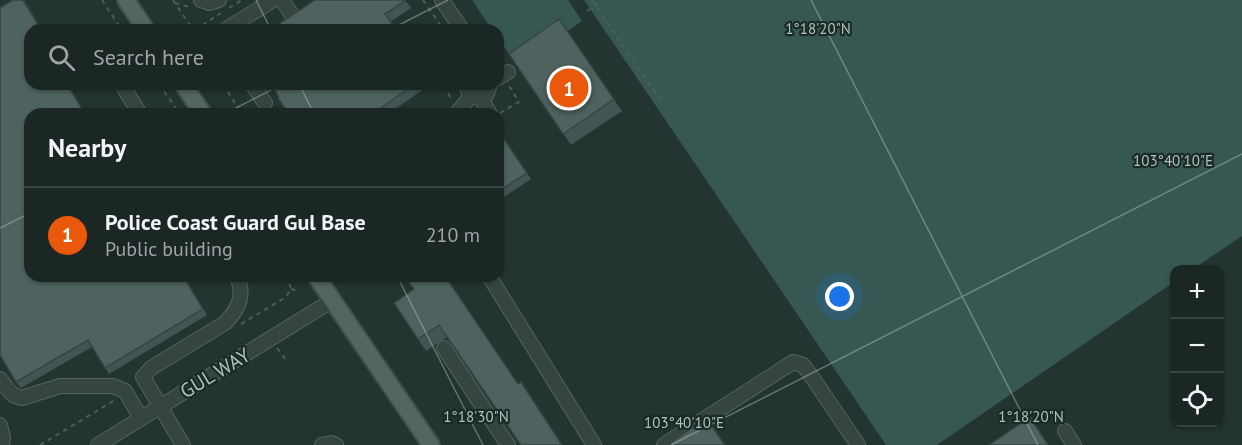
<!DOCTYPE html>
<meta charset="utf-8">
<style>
body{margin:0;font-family:"PT Sans",sans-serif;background:#273332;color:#f1f3f6}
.controls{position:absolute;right:18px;bottom:18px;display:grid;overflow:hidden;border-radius:12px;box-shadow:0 2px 4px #0004}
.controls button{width:54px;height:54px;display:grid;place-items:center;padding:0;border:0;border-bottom:2px solid #384442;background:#1a2725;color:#f1f3f6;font:30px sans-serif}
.you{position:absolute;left:840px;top:297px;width:21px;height:21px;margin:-15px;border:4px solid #fff;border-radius:50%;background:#1a73e8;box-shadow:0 0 0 9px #1a73e833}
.badge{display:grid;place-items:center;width:39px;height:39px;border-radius:50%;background:#ea580c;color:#fff;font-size:20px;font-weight:700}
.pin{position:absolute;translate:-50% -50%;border:3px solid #fff;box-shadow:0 2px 6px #0006}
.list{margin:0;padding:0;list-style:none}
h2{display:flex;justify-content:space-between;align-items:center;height:78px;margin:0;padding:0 24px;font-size:26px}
h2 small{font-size:20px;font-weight:400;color:#9fa5a7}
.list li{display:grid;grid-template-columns:39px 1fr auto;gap:18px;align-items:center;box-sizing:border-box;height:96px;padding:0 24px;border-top:2px solid #384442}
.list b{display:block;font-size:22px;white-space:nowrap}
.list p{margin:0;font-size:20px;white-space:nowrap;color:#9fa5a7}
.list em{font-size:20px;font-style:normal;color:#9fa5a7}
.icon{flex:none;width:33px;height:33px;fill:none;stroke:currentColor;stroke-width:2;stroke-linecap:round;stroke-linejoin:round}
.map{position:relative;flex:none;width:1242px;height:445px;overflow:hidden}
.search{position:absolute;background:#1a2725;box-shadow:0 2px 4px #0004;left:24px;top:24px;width:480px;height:66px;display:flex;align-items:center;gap:15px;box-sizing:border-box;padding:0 21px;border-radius:18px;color:#9fa5a7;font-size:22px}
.panel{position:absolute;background:#1a2725;box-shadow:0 2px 4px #0004;left:24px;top:108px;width:480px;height:174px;border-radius:18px}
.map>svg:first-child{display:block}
.water{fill:#375852}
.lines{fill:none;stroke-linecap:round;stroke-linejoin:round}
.minor-casing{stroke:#536360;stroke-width:16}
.major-casing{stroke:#3f4f4c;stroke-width:20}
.path{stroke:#4d5e54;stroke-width:2;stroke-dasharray:4.5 4.5;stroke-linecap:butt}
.minor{stroke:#364542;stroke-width:14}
.major{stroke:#546562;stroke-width:16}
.wall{fill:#435552}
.building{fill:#4e635f;stroke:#374542;stroke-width:1.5}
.ticks{fill:none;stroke:#b0c2bf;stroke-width:1.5;stroke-opacity:0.45}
.labels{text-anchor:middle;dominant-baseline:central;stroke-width:4.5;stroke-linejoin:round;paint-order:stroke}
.street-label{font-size:20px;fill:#b0c2bf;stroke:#1b2a27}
.ticks-label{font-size:15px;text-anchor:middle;fill:#b0c2bf;stroke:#1b2a27;stroke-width:4.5;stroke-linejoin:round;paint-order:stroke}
</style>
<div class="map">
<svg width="1242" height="445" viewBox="0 0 1242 445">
<rect width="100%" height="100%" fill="#233431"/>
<g class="water">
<polygon points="472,0 568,0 582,21 517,66 498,38 498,30 492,30"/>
<polygon points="584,0 1242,0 1242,236 1193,269 1174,270 1174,282 937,445 886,445"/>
</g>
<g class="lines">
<g class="minor-casing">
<g id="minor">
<polyline points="201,0 209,3 219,0"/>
<polyline points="282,0 292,15"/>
<polyline points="442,0 462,30"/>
<polyline points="225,30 273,0"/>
<polyline points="498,78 508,72"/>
<polyline points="252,84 265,103"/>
<polyline points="465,84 471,96 481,98 487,94 490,84"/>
<polyline points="124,88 140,114"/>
<polyline points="481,98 490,114"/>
<polyline points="456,114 471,96"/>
<polyline points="489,276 594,445"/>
<polyline points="444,348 508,445"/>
<polyline points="0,379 9,391 15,396 22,398 60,386 113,386 125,391 141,418"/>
<polyline points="0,425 3,437 2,445"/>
<polyline points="1065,431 1074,445"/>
<polyline points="98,445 333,300"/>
<path d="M183 445 143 377 151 368 225 323C239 309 245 295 237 276"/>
<polyline points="322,445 331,443 336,445"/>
<polyline points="664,445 793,362 803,365 812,377 858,445"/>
</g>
</g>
<g class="major-casing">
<g id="major">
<polyline points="126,0 146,30"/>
<polyline points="183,84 203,114"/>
<polyline points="316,276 431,445"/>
</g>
</g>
<g class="path">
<polyline points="102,0 122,30"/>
<polyline points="173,0 193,30"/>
<polyline points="423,0 444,30"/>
<polyline points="592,0 661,101"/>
<polyline points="175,3 192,8"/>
<polyline points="229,8 242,0"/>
<polyline points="587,11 603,0"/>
<polyline points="195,30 221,13"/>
<polyline points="159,84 180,114"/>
<polyline points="223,84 242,114"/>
<polyline points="448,84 448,93 452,101"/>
<polyline points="500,113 519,102 508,84"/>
<polyline points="291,289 300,291"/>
<polyline points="241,324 286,297 291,289 287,276"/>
<polyline points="277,348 286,360"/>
<polyline points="40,445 115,400"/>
</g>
<use href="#minor" class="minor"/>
<use href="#major" class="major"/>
</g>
<g class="wall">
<polygon points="24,0 42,30 30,30 67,84 85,114 30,114 184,276 207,315 109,374 92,347 21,388 16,382"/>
<polygon points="315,0 405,0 411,8 390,22"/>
<polygon points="559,19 622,111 571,145 509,54"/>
<polygon points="271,84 431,84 388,114 289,114"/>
<polygon points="498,129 531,179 498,201"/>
<polygon points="414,289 518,384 529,394 447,337 426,351 394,303"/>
</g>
<g class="building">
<polygon points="13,0 23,0 37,23 32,27 34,30 30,30 30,84 67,84 85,114 30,114 30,276 183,276 203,309 105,368 88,340 16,382 0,355 0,8"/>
<polygon points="315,0 405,0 405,1 385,14 396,30 270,30"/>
<polygon points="559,19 614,99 563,134 509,54"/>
<polygon points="271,84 415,84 372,114 289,114 278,98 279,97"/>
<polygon points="498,130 527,173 498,192"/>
<polygon points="419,276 445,276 518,384 521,382 562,445 521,445 439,325 418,339 394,303 414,289 409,283"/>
<polygon points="1030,417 1048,445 989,445"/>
<polygon points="706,418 725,445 668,445"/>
</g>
<path class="ticks" d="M256 0 271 30M811 0 1038 445M389 30 448 0M299 84 314 114M224 114 283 84M0 228 30 213M397 276 483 445M671 445 1242 154"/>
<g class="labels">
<g class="street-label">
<text transform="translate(215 373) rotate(-31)">GUL WAY</text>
</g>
</g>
<g class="ticks-label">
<text x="818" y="34">1°18'20"N</text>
<text x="1173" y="166">103°40'10"E</text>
<text x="476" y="422">1°18'30"N</text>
<text x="1031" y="422">1°18'20"N</text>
<text x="684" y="428">103°40'10"E</text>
</g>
</svg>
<div class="controls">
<button>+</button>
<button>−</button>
<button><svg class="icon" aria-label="locate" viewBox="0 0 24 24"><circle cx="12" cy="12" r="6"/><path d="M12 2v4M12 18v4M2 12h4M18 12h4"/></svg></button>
</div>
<div class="you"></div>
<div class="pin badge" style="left:569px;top:88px">1</div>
<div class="search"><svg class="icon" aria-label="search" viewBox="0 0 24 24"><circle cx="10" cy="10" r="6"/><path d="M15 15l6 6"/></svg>Search here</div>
<section class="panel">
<h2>Nearby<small></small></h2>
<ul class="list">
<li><span class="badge">1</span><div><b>Police Coast Guard Gul Base</b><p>Public building</p></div><em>210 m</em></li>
</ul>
</section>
</div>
